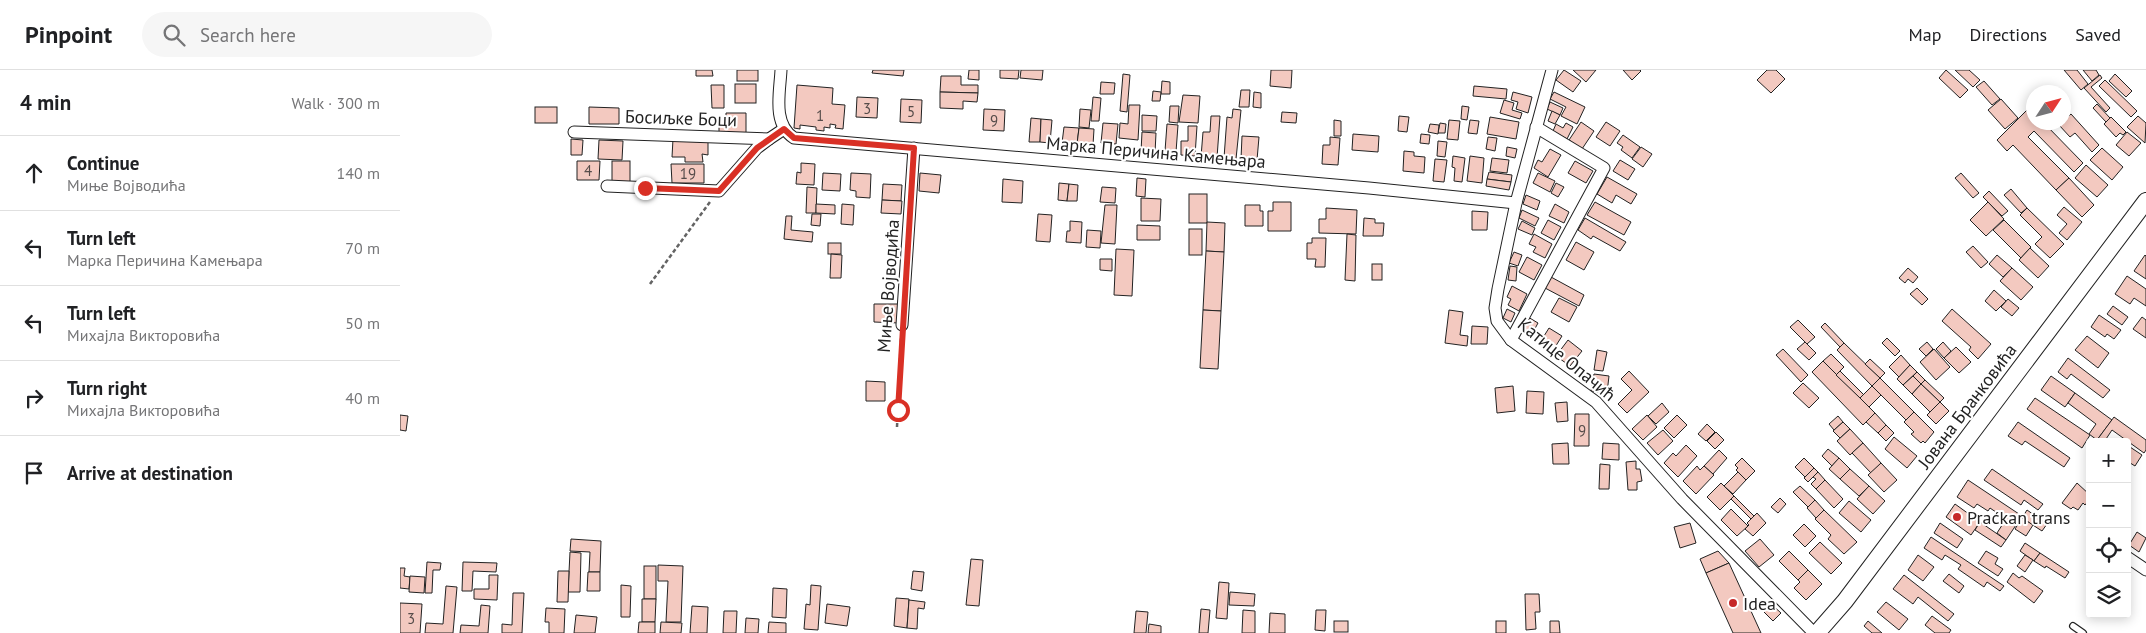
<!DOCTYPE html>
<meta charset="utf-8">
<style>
body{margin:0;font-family:"PT Sans",sans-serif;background:#f6f6f6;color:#202124}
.controls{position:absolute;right:15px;bottom:15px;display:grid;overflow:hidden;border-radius:5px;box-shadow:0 2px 12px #0003}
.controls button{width:45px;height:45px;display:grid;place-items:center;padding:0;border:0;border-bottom:1px solid #e0e0e0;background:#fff;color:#202124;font:25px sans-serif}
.compass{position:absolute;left:1626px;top:15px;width:45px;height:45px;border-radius:50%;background:#fff;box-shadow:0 2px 12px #0003;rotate:54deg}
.stop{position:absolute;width:15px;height:15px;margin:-11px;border:4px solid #d93025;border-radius:50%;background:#fff}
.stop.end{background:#d93025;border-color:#fff;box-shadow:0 1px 5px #0008}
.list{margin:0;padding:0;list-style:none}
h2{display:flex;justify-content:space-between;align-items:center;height:65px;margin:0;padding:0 20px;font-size:21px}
h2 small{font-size:16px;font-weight:400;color:#757577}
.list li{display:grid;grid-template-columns:32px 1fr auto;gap:15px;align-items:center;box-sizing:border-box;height:75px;padding:0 20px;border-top:1px solid #e0e0e0}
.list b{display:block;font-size:19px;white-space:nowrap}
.list p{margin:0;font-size:16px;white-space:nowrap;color:#757577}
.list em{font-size:16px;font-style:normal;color:#757577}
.icon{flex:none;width:28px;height:28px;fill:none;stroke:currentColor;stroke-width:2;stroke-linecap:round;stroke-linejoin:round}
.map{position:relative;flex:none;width:1746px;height:563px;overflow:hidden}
header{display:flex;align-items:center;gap:30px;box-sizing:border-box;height:70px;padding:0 25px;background:#fff;border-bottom:1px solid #e0e0e0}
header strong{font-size:24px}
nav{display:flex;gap:28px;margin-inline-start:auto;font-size:18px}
.search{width:350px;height:45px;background:#f6f6f6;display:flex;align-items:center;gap:12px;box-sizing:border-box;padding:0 18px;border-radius:28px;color:#757577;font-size:19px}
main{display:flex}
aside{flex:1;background:#fff}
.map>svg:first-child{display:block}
.building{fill:#f3c9c0;stroke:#222}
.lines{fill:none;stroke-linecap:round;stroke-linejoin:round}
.lane-casing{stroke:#222;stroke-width:8}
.street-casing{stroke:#222;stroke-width:13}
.secondary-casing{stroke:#222;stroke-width:18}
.path{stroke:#646464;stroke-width:2.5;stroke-dasharray:4 2.5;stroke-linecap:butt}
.lane{stroke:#fff;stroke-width:5.5}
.street{stroke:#fff;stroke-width:11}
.secondary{stroke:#fff;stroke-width:16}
.route{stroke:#d93025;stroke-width:6}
.poi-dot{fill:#c62828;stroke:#fff;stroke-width:2}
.labels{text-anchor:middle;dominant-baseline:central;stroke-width:4;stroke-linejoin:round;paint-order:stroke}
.number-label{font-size:15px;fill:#564c4a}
.street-label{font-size:18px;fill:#222;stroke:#fff}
.poi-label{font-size:18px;fill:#222;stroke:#fff;text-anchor:start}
</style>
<header>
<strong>Pinpoint</strong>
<div class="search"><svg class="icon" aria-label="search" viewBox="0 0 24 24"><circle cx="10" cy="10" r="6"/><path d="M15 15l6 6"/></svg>Search here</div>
<nav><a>Map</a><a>Directions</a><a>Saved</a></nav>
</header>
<main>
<aside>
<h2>4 min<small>Walk · 300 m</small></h2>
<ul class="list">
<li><svg class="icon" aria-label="ahead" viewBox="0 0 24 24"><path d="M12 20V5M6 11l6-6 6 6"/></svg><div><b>Continue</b><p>Миње Војводића</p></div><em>140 m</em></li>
<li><svg class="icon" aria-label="left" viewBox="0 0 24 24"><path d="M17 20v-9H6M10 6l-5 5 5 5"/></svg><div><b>Turn left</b><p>Марка Перичина Камењара</p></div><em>70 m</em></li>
<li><svg class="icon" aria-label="left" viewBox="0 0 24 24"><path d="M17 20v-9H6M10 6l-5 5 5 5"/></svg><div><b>Turn left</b><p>Михајла Викторовића</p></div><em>50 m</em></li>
<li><svg class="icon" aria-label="right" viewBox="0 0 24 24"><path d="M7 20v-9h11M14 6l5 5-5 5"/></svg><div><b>Turn right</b><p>Михајла Викторовића</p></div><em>40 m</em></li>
<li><svg class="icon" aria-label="arrive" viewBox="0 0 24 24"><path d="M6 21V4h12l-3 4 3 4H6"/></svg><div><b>Arrive at destination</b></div></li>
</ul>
</aside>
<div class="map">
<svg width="1746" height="563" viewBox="0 0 1746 563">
<rect width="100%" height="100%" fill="#fff"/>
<g class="building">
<polygon points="296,0 312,0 313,6 296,6"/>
<rect x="337" y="0" width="21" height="11"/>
<polygon points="473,0 504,0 503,6 472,3"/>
<polygon points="569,0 579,0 579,10 568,9"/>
<polygon points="600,0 619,0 618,9 600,8"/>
<polygon points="621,0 643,0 642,10 620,8"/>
<polygon points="871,0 892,0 891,18 870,16"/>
<polygon points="1164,0 1181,11 1173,22 1156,10"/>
<polygon points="1173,0 1196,0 1186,12"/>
<polygon points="1223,0 1240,0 1241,1 1232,10"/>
<polygon points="1367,0 1376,0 1385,9 1371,23 1357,10"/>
<polygon points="1546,0 1568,20 1560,28 1539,8"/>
<polygon points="1555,0 1569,0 1580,10 1573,17"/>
<polygon points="1664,0 1677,0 1688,14 1681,20"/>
<polygon points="1683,0 1696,0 1699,5 1692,11"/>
<polygon points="723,4 730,5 727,42 720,41"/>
<polygon points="1715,4 1732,21 1726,27 1709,11"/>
<polygon points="1700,5 1702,8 1691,17 1710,38 1706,42 1684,18"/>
<polygon points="541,6 561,6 561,15 578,15 578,23 540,22"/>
<polygon points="1705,10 1737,41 1731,47 1699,16"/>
<polygon points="762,11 770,12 770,24 761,24"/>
<polygon points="1584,11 1600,29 1592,35 1576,17"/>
<polygon points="701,12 715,13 714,24 700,24"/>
<rect x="335" y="14" width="21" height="19"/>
<polygon points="311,15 324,15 324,38 312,38"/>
<polygon points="397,15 433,18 432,34 445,35 443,59 435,58 436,55 430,54 430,58 424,57 424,61 416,60 416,57 400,55 400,59 394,58"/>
<polygon points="1074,16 1107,19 1106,29 1073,26"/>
<polygon points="841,20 850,20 849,37 839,37"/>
<polygon points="753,21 761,22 760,31 752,31"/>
<polygon points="540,22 578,23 577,32 563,31 563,39 540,38"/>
<polygon points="854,22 861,23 861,38 853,37"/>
<polygon points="1113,22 1132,27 1128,43 1116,39 1118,32 1111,30"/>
<polygon points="1154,22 1185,37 1177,54 1161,46 1166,37 1150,29"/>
<polygon points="783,25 800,26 798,53 779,52"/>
<polygon points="457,27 478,28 477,48 456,47"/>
<polygon points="693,27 701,28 699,51 691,51"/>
<polygon points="501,29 522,30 521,53 500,52"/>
<polygon points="1601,29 1618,48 1605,59 1588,40"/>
<polygon points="1104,30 1114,33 1112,40 1122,43 1120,49 1100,43"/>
<polygon points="1150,32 1163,38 1160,45 1147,39"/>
<polygon points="1697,34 1710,48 1706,52 1693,38"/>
<polygon points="729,35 740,35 738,70 719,68 720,53 728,54"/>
<polygon points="770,36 779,36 778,53 769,52"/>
<polygon points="1062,36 1069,37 1067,50 1061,49"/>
<rect x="135" y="37" width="22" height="16"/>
<polygon points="189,37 219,38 219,54 189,54"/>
<polygon points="1629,38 1634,42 1634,52 1643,52 1683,93 1674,102 1634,61 1628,67 1669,108 1656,120 1613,75 1607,81 1597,70"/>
<polygon points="584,39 605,40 604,61 583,60"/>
<polygon points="680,39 691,40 689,58 679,57"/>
<polygon points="833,39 841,40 836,89 824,88 827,47 832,48"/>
<polygon points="1152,41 1160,45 1155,54 1148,51"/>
<polygon points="882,42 897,43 896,53 881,52"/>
<polygon points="326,43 346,43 346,65 319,65 319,53 326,53"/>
<polygon points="1671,44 1699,75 1692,82 1675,63 1670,67 1659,55"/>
<polygon points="742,45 757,46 756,61 742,61"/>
<polygon points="811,46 820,46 817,88 801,87 803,62 810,62"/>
<polygon points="999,46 1009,47 1007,62 998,61"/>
<polygon points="1738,46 1746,53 1745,73 1727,57"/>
<polygon points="1090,47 1119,52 1116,69 1087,64"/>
<polygon points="1711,47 1726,62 1723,65 1720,63 1716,67 1704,54"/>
<polygon points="631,48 641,49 640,72 629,72"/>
<polygon points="641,49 652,50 650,73 640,72"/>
<polygon points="934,50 941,51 941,66 934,66"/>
<polygon points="1049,50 1060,51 1058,70 1047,69"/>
<polygon points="1070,50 1079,51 1077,64 1068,63"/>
<polygon points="1181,52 1194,61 1182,79 1169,70"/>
<polygon points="1206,52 1220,61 1210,76 1196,67"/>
<polygon points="703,53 718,54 716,74 701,73"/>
<polygon points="1040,53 1046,54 1045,63 1038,63"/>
<polygon points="1166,53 1173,57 1167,69 1153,61 1156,54 1163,58"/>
<polygon points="767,54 778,55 776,82 765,81"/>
<polygon points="1030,54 1039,55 1038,64 1028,62"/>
<polygon points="788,56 797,56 795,86 781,85 781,71 788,71"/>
<polygon points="664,57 679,58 677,74 662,73"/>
<polygon points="679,58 694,59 693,75 677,74"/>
<polygon points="742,62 756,63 755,83 741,82"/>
<polygon points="1727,62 1741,73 1729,86 1716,75"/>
<polygon points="953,64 979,66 978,82 952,80"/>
<polygon points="1021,64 1030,65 1029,74 1020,73"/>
<polygon points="1223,65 1240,77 1232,88 1221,80 1223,77 1217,73"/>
<polygon points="842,66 859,67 857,90 841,89"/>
<polygon points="930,67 940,68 938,95 922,94 923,75 930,75"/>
<polygon points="1088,67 1097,68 1095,81 1086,79"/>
<polygon points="171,69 183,70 182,85 171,85"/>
<polygon points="273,69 308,69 308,85 302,84 303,92 285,92 285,87 272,87"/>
<polygon points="199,70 223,71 222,90 198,89"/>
<polygon points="1038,71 1047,72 1045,87 1037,86"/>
<polygon points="1107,77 1117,79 1115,88 1106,86"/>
<polygon points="1241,77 1252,84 1243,97 1232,89"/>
<polygon points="1702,78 1723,97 1712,110 1690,90"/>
<polygon points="1150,79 1161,85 1148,107 1134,98 1138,90 1142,92"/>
<polygon points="1004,81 1014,82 1014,86 1025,87 1024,103 1003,101"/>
<polygon points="1053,86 1065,88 1062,112 1054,111 1055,98 1052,97"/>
<polygon points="1070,86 1084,88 1082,113 1067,111"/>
<polygon points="1092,88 1109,90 1107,103 1090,101"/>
<polygon points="1035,89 1047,90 1044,112 1033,111"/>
<polygon points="1220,90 1235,99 1228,110 1213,101"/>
<polygon points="177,91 200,91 199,110 177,110"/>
<rect x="212" y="91" width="18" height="22"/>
<polygon points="1175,91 1193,101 1186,113 1168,103"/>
<polygon points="401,93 415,94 414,115 396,114 397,102 401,103"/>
<polygon points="271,94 304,94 304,113 272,113"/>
<polygon points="1686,95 1708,115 1697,127 1675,108"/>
<polygon points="1089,102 1112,105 1111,112 1087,109"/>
<polygon points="423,103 441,104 440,121 422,120"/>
<polygon points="451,103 471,104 470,128 456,127 456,121 450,120"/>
<polygon points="520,103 541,105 539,123 519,121"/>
<polygon points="1138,103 1155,111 1150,122 1133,113"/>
<polygon points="1561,103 1579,123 1573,128 1555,108"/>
<polygon points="1207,107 1237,124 1231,134 1216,125 1212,133 1197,124"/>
<polygon points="737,108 746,109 745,127 736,126"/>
<polygon points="1669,108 1694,135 1682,147 1656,120"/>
<polygon points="603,109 623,111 622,133 602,132"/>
<polygon points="1087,109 1111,112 1109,120 1086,116"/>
<polygon points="659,113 669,114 667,131 658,130"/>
<polygon points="1156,113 1164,117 1158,127 1151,123"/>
<polygon points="483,114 502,115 501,131 482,130"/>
<polygon points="669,114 678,115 677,131 667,131"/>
<polygon points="407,117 417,118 416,143 406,143"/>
<polygon points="702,117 716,118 715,133 700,132"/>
<polygon points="1611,119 1627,138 1621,143 1604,125"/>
<polygon points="1589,121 1608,141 1602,146 1583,127"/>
<rect x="789" y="124" width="18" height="29"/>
<polygon points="1126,125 1140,131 1137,140 1123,134"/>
<polygon points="741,128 761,129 760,151 741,151"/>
<polygon points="482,130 502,131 501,144 481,143"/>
<polygon points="873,132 891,132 891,161 868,161 868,141 873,141"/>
<polygon points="1195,132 1231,152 1224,165 1187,145"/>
<polygon points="1588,132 1604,149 1586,166 1570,150"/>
<polygon points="416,134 435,135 435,144 416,143"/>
<polygon points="442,134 454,135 453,155 441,154"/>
<polygon points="1155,134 1169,142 1164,153 1149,146"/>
<polygon points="705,135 717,135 715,174 701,173"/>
<polygon points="845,135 860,135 860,141 863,141 863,156 845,156"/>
<polygon points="1664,137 1682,152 1667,170 1659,163 1667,154 1657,145"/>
<polygon points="926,138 957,140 956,164 919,163 919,149 926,149"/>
<polygon points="1627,138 1664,174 1650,188 1635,174 1642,167 1620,145"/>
<polygon points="1122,140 1139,148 1135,156 1119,148"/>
<polygon points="1072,141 1088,142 1087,160 1072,160"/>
<polygon points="412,144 421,144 420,156 411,155"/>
<polygon points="638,144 652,145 650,172 636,171"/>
<polygon points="386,146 392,146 391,160 413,162 412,172 384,169"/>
<polygon points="964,148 975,149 975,153 984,153 983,166 963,166"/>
<polygon points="1185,148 1226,172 1220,181 1193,166 1191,169 1178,160"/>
<polygon points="1148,150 1161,157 1154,170 1141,163"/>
<polygon points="1604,150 1631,177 1621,188 1593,160"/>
<polygon points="670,151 682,152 681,173 666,172 667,161 670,161"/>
<polygon points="1122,151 1135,158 1132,165 1118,159"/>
<polygon points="807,152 825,153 824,182 806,181"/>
<polygon points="737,155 760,156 760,170 737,170"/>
<rect x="789" y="159" width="13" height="26"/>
<polygon points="687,160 701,161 700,178 686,177"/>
<polygon points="947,164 956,165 955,211 945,210"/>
<polygon points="1134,164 1152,174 1145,188 1133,182 1136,177 1129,174"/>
<polygon points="912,168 926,168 925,197 915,197 916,189 907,189 907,173 912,173"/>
<polygon points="1176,172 1194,182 1184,200 1166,190"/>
<rect x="428" y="173" width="13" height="11"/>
<polygon points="1573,176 1588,192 1581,198 1566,182"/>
<polygon points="1630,178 1649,196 1638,208 1619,190"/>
<polygon points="716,179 734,180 732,226 714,225"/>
<polygon points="806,181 824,182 821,241 803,240"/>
<polygon points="1114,182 1122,185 1118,196 1109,193"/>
<polygon points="431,184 442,185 441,208 430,208"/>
<polygon points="1597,185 1612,198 1603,207 1589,194"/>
<polygon points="1745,185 1746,186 1746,209 1734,201"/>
<polygon points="1127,187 1142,195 1134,210 1119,202"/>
<polygon points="700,189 712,189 712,201 700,200"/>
<rect x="972" y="194" width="10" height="16"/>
<polygon points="1110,196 1117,197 1116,211 1108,210"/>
<polygon points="1508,198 1518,207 1513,213 1508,209 1505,213 1499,208"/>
<polygon points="1612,198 1633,217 1621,230 1600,211"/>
<polygon points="1727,206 1746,219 1746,236 1734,228 1730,234 1715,224"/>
<polygon points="1151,207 1184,225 1179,236 1145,218"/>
<polygon points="1112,216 1127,224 1119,241 1108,235 1111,229 1107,227"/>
<polygon points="1517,218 1528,229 1522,235 1510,224"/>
<polygon points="1594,220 1606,231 1596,241 1585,231"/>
<polygon points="1159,228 1177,237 1169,252 1151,242"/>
<polygon points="1608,229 1619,238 1612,246 1601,237"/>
<polygon points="474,234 499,234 499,253 474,252"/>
<polygon points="1713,236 1728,247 1722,255 1707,244"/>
<polygon points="1107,239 1115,243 1111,252 1103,248"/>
<polygon points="1552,239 1591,274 1578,289 1569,280 1571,277 1542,251"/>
<polygon points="803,240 821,241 818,299 800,298"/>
<polygon points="1049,240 1063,242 1060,265 1068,266 1067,276 1045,273"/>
<polygon points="1699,245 1721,260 1714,269 1707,264 1705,267 1691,257"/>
<polygon points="1128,247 1138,253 1131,266 1121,260"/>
<polygon points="1742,247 1746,250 1746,268 1733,259"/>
<polygon points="1398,250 1415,267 1407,274 1390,257"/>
<polygon points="1425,253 1444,273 1440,277 1421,257"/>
<polygon points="1072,256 1088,257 1087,274 1071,274"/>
<polygon points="1149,258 1162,266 1152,282 1139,274"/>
<polygon points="1687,266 1709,283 1698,298 1675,280"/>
<polygon points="1487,268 1500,281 1495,286 1482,273"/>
<polygon points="1168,270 1182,281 1170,296 1156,286"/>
<polygon points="1405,272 1416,283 1409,290 1397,279"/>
<polygon points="1527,272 1533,279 1526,286 1519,279"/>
<polygon points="1543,272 1551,281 1544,288 1536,279"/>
<polygon points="1444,273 1480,308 1472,316 1437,280"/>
<polygon points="1556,277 1571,292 1559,303 1544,288"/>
<polygon points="1383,279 1408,305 1401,312 1376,285"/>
<polygon points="1534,279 1550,297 1536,310 1520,292"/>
<polygon points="1197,280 1207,282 1203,301 1194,300"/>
<polygon points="1431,284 1444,297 1436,305 1423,291"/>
<polygon points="1501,285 1510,295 1499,307 1489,297"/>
<polygon points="1668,288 1710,320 1703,328 1671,304 1667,309 1658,302"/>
<polygon points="1470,289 1485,303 1480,308 1465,294"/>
<polygon points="1423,291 1475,343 1463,355 1412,302"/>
<polygon points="1510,295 1517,302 1503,315 1497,309"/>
<polygon points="1229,301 1249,322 1227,343 1218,334 1232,320 1221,309"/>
<polygon points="1440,301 1464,325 1460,328 1436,305"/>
<polygon points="1517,302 1525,310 1521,314 1513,306"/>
<polygon points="1194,304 1209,306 1207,323 1191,321"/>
<polygon points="1513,306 1521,314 1512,324 1503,315"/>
<polygon points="1651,306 1675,323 1665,337 1641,320"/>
<polygon points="1480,308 1514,342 1506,350 1472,316"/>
<polygon points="1525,310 1544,328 1540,332 1521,314"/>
<polygon points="466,311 485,312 485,331 466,331"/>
<polygon points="1403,313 1419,328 1409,338 1393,323"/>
<polygon points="1521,314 1540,332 1530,342 1512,324"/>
<polygon points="1113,316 1115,341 1097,343 1095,318"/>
<polygon points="1472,316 1481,325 1469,337 1460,328"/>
<polygon points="1127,321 1144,322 1143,344 1126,343"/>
<polygon points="1675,323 1712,350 1697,370 1689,364 1696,354 1668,333"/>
<polygon points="1635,328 1690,365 1682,378 1627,339"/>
<polygon points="1167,332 1168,351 1157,352 1155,333"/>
<polygon points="1540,332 1549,341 1536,354 1527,345"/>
<polygon points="1262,333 1269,342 1256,354 1248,346"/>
<polygon points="1514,342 1534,362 1525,373 1523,371 1521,373 1511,364 1514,362 1504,352"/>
<polygon points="1475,343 1486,355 1478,363 1466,352"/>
<polygon points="1175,344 1189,344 1189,376 1174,376"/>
<polygon points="0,345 8,346 6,361 0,360"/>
<polygon points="1247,345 1257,357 1243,370 1232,359"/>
<polygon points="1277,345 1287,355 1274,368 1264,358"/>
<polygon points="1438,346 1443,352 1434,360 1429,354"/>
<polygon points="1714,347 1746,370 1746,380 1744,383 1712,360 1706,369 1709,372 1697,370"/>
<polygon points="1443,352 1450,359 1440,368 1433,361"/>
<polygon points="1618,352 1670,388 1664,397 1625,371 1622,375 1608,366"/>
<polygon points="1307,354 1315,362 1306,371 1298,364"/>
<polygon points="1486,355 1494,363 1486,371 1478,363"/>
<polygon points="1450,359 1463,373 1450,385 1437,371"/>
<polygon points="1263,360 1273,371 1258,385 1247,373"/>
<polygon points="1316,362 1324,370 1315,379 1307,371"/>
<polygon points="1494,367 1517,386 1507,398 1485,379"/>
<polygon points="1168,373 1169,394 1153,394 1152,374"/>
<polygon points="1203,373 1219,374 1219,390 1202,389"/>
<polygon points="1463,373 1481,393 1471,403 1452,383"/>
<polygon points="1286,375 1297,386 1278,407 1264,393 1273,383 1276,386"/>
<polygon points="1727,375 1742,385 1735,396 1727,391"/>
<polygon points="1428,379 1439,388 1432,396 1422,386"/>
<polygon points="1319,380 1327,388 1313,404 1304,396"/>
<polygon points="1342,388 1355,401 1346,410 1336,400 1338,398 1335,395"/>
<polygon points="1404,388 1414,398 1405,407 1395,397"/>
<polygon points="1439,388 1450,399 1440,409 1429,399"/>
<polygon points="1236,391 1236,399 1240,399 1242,411 1237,412 1237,420 1228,420 1226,392"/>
<polygon points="1481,393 1497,410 1484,422 1468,405"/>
<polygon points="1200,394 1210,395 1209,419 1199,419"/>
<polygon points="1297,396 1300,400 1304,396 1314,405 1296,424 1283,411"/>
<polygon points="1414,398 1418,402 1408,412 1404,408"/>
<polygon points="1450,399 1469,416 1459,426 1440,409"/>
<polygon points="1592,399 1643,434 1638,440 1624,430 1621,435 1584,410"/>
<polygon points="1338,402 1346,410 1333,424 1324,416"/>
<polygon points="1418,402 1425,410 1416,419 1411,414 1416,409 1413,407"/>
<polygon points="1425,410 1443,429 1434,438 1416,419"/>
<polygon points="1568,410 1622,446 1606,470 1597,463 1606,449 1590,438 1588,441 1577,434 1574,438 1557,427"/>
<polygon points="1321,413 1334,426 1320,440 1307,427"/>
<polygon points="1677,413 1690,425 1690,429 1685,435 1683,433 1678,440 1673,437 1671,439 1662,433"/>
<polygon points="1400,416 1415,430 1408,437 1393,422"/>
<polygon points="1469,416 1485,431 1473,444 1457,429"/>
<polygon points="1334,426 1354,446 1351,449 1331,429"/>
<polygon points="1380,428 1386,434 1378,443 1371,437"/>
<polygon points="1415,430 1424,440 1416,448 1407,438"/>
<polygon points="1449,431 1471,450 1461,462 1439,443"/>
<polygon points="1555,434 1580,452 1571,465 1546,447"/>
<polygon points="1331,439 1348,456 1337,466 1321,450"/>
<polygon points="1424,440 1457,472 1444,484 1428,469 1431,465 1415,449"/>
<polygon points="1627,440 1647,454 1642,461 1622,448"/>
<polygon points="1357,443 1366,453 1353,466 1345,459 1349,455 1347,453"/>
<polygon points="1622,448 1633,455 1626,466 1615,459"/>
<polygon points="1580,452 1606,470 1601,477 1575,460"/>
<polygon points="1290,453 1296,473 1280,478 1274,457"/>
<polygon points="1540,453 1563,469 1557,478 1534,463"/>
<polygon points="1404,454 1416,466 1405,477 1393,465"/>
<polygon points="1737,462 1746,468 1739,482 1729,475"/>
<polygon points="1531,467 1604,516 1600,521 1587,512 1584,517 1558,499 1561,495 1545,485 1542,490 1524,478"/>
<polygon points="171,469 201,471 200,502 189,502 190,482 170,481"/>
<polygon points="1360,469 1374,485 1359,497 1345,481"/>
<polygon points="1420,472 1442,493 1431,504 1409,483"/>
<polygon points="1625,473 1640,483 1634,491 1620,481"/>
<polygon points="1318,481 1329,493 1306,503 1300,489"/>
<polygon points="1389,481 1408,500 1398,510 1379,491"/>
<polygon points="1586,481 1598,488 1595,494 1603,499 1598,506 1578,493"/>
<polygon points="170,482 181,483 180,522 168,522"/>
<polygon points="1640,483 1669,502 1665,508 1646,496 1645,498 1634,491"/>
<polygon points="1518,485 1534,497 1523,511 1508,500"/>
<polygon points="1625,485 1633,490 1625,502 1617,496"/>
<polygon points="571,489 583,490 579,536 566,535"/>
<polygon points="27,492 41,493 40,500 33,500 32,523 25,523"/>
<polygon points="63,492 97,493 96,502 73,501 72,521 62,521"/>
<polygon points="1329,493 1361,563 1333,563 1306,503"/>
<polygon points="258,495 283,496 281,552 266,552 268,511 258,511"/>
<rect x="244" y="496" width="12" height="33"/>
<polygon points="0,498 5,498 4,506 10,507 9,519 0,518"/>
<polygon points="1408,500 1422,514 1406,530 1394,518 1400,512 1398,510"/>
<polygon points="158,501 169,501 168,532 157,532"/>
<polygon points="513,501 524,502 522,521 511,519"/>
<polygon points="188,502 200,502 200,521 187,521"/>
<polygon points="1613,503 1619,508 1622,506 1643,521 1634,533 1607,512"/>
<polygon points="1549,504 1564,516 1559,523 1543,511"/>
<polygon points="89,505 98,505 97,530 74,529 74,519 89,519"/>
<polygon points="1504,505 1554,544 1548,551 1518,527 1513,534 1493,519"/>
<polygon points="10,506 25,507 24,523 9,522"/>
<polygon points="819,512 829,513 827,549 816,548"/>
<polygon points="221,515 231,516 230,547 221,547"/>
<polygon points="411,515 421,516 418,560 404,559 406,534 410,535"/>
<polygon points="46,516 57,517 53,563 25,563 26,553 43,554"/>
<polygon points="373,518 387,519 386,548 372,547"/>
<polygon points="830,522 855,524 854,536 829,535"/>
<polygon points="113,523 124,523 122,563 102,563 102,554 112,555"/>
<polygon points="1125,524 1139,524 1140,542 1135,542 1136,559 1126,560"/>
<polygon points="496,528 509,529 507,558 494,556"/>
<polygon points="242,529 256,529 255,552 242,552"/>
<polygon points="509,530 525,532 524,539 518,538 517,559 507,558"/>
<polygon points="1486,532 1508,549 1499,560 1477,542"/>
<polygon points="0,533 22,534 20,563 0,563"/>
<polygon points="1370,533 1381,543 1373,551 1363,541"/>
<polygon points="427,534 450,537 447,556 425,553"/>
<polygon points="81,535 90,536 88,563 60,563 61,555 79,556"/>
<polygon points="292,536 308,537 307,563 290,563"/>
<polygon points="146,538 165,539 164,563 149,563 149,552 145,552"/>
<polygon points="801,539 810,540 808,563 799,563"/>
<polygon points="843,540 855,541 855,563 842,563"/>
<polygon points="916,540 926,540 925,561 915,560"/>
<polygon points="324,541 337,541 336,563 323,563"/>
<polygon points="736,541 748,542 746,563 734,563"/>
<polygon points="870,543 885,544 885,563 869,563"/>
<polygon points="176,545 197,547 195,563 174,563"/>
<polygon points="1532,546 1551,560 1549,563 1535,563 1525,555"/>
<polygon points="346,548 359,549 358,563 345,563"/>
<rect x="934" y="551" width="14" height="11"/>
<rect x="1096" y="551" width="10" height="12"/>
<polygon points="1150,551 1159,551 1160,563 1150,563"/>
<polygon points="1468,551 1482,563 1472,563 1464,556"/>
<polygon points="239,552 255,552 255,563 238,563"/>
<polygon points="261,552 282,553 281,563 260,563"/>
<polygon points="369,552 386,553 386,563 368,563"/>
<polygon points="749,554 761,556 761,563 748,563"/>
</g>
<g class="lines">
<g class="lane-casing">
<polyline id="lane" points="1673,556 1683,563"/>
</g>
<g class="street-casing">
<g id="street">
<path d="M381 0C380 22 372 54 394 68L969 118 1116 133"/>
<polyline points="1152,0 1116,133 1098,219 1095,238 1097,251 1111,270 1196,332 1282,429 1414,563"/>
<polyline points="174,62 369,69 384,59"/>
<polyline points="207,116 319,121 357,78 369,69"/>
<polyline points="502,255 514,78"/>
<polyline points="1111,270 1204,98 1136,57"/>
<polyline points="1727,487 1746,500"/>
</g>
</g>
<g class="secondary-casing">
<polyline id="secondary" points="1417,563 1445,531 1746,131"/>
</g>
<g class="path">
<polyline points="250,214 310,132"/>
<polyline points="497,357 501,267"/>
</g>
<use href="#lane" class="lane"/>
<use href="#street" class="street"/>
<use href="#secondary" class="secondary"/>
</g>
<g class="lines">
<polyline class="route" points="245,118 319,121 357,78 384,59 394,68 514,78 498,340"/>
</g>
<g class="poi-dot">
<circle cx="1557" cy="447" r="5"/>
<circle cx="1333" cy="533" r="5"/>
</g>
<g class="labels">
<g class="number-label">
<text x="467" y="38">3</text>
<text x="511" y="41">5</text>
<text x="420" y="45">1</text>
<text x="594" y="50">9</text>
<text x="188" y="100">4</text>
<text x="288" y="103">19</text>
<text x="1182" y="360">9</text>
<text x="11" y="548">3</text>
</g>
<g class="street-label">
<text transform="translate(281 48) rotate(2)">Босиљке Боци</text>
<text transform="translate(756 82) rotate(5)">Марка Перичина Камењара</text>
<text transform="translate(488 216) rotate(-86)">Миње Војводића</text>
<text transform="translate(1167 289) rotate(39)">Катице Опачић</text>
<text transform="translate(1567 336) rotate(-53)">Јована Бранковића</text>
</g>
<g class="poi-label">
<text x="1567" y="447">Praćkan trans</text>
<text x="1343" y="533">Idea</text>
</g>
</g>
</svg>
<div class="controls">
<button>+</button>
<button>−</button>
<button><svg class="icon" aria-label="locate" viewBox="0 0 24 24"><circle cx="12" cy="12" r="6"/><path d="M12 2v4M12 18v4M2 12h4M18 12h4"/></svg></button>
<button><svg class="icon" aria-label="layers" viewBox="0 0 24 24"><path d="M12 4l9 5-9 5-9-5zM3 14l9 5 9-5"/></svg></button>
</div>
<svg class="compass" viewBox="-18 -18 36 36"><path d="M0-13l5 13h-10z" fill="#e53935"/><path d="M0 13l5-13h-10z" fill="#757577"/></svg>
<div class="stop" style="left:498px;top:340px"></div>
<div class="stop end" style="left:245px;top:118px"></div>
</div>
</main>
